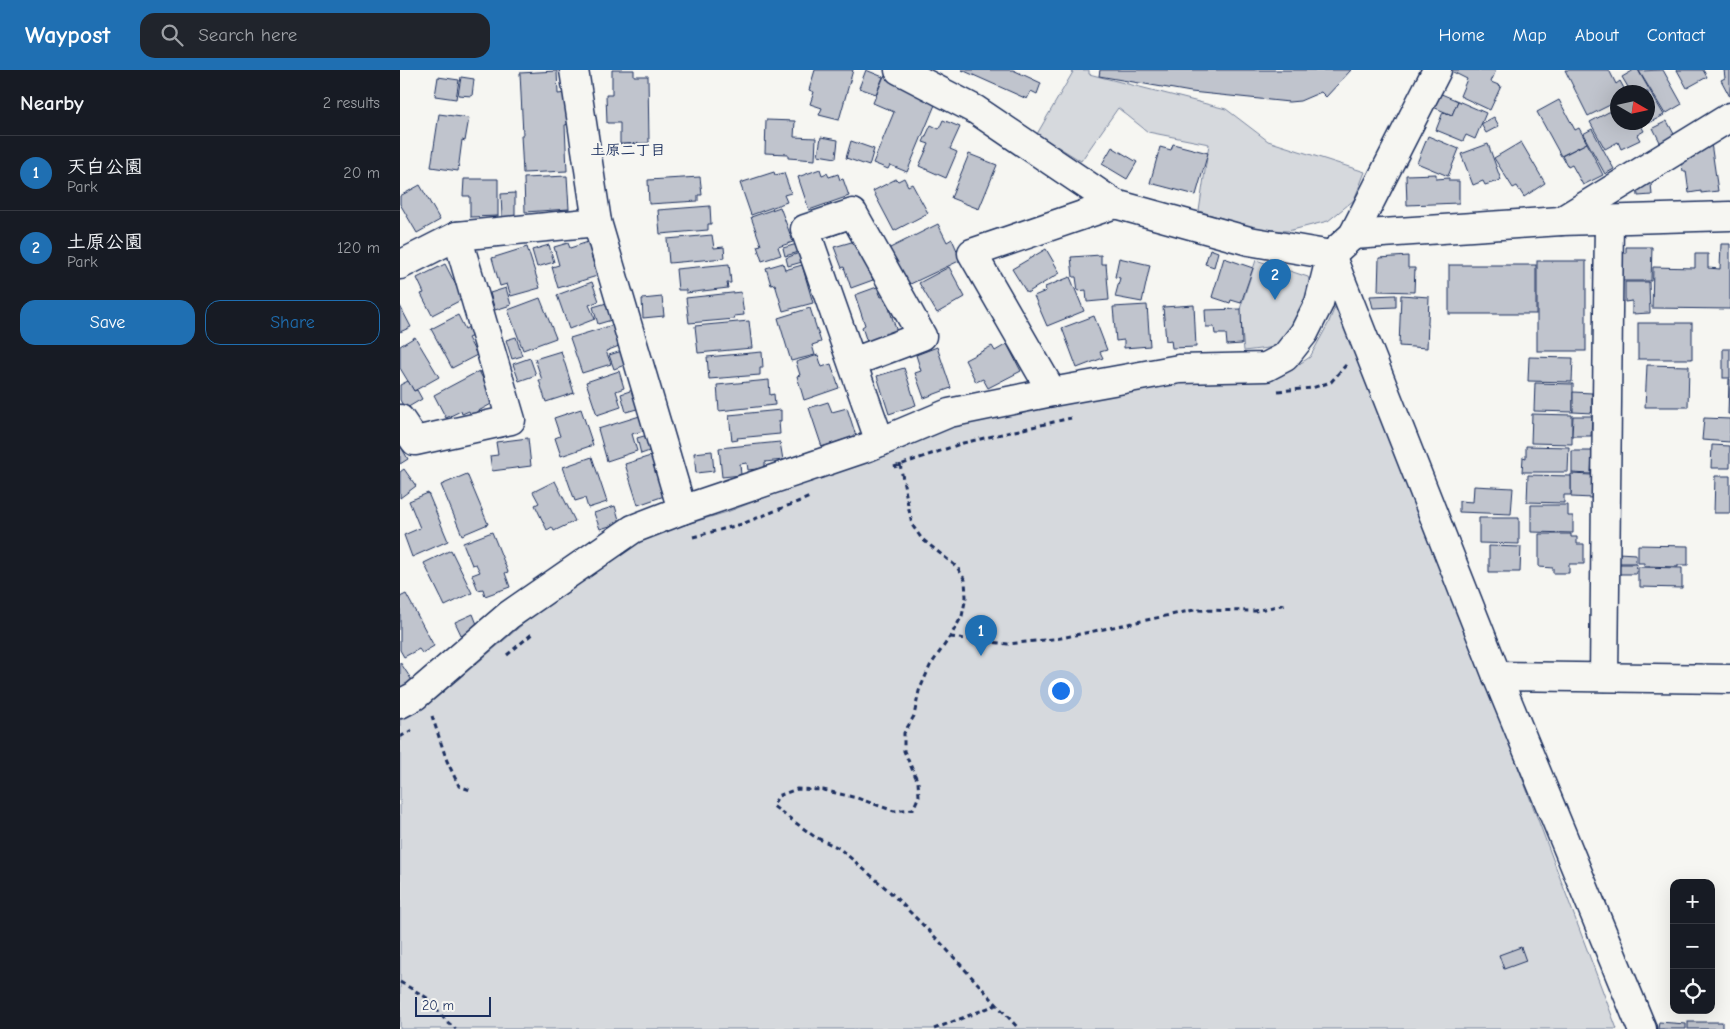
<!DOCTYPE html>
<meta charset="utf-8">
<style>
body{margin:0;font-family:"Comic Neue","Klee One",sans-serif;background:#20242c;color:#f1f3f6}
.controls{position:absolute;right:15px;bottom:15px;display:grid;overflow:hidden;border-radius:10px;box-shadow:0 5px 20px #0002}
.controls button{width:45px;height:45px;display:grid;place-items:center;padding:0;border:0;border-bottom:1px solid #363941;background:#171b24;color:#f1f3f6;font:25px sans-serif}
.compass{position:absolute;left:1210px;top:15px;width:45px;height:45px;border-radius:50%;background:#171b24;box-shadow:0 5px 20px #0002;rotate:99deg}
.scale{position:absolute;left:15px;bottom:12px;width:76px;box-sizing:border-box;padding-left:5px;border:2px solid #1b2f5e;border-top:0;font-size:14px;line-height:18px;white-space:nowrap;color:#1b2f5e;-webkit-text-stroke:4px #f6f6f2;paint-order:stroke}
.you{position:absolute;left:660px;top:620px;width:18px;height:18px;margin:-12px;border:4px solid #fff;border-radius:50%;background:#1a73e8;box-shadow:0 0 0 8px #1a73e833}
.badge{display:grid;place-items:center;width:32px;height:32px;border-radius:50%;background:#1f6fb2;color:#fff;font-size:16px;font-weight:700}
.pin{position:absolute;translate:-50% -41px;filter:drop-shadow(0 1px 2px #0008)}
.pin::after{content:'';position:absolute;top:26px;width:18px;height:15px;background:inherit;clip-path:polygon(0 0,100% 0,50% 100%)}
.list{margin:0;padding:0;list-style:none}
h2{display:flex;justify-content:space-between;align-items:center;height:65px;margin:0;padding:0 20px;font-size:21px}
h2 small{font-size:16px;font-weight:400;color:#9ea1a6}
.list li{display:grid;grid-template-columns:32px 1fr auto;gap:15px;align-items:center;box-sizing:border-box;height:75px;padding:0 20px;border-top:1px solid #363941}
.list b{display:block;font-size:19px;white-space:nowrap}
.list p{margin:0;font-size:16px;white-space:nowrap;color:#9ea1a6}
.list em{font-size:16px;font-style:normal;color:#9ea1a6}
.actions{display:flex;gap:10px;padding:15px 20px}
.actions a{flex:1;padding:11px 0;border:1px solid #1f6fb2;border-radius:15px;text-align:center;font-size:18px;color:#1f6fb2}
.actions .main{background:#1f6fb2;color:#fff}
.icon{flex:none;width:28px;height:28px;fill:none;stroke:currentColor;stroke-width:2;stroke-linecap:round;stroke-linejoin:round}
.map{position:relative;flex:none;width:1330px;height:959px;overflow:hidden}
header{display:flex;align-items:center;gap:30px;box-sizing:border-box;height:70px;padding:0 25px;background:#1f6fb2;color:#fff}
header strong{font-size:24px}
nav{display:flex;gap:28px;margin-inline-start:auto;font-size:18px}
.search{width:350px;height:45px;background:#20242c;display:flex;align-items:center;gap:12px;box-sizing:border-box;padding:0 18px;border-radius:15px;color:#9ea1a6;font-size:19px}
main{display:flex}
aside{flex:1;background:#171b24}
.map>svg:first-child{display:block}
.green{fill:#d6d9dd;stroke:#78849e}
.building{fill:#c0c4cd;stroke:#1b2f5e}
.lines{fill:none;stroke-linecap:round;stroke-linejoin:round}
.minor-casing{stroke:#1b2f5e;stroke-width:31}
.path{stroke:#1b2f5e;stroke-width:3;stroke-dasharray:5 4;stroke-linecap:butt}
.minor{stroke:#f6f6f2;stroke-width:28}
.labels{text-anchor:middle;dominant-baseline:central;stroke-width:4.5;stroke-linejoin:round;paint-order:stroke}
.neighbourhood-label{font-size:15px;font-weight:bold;fill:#1b2f5e;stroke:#f6f6f2}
</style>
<header>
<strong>Waypost</strong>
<div class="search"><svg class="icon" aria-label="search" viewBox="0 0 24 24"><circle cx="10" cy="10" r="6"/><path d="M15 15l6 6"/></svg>Search here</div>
<nav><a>Home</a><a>Map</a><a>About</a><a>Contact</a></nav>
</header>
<main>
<aside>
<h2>Nearby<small>2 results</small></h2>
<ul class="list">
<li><span class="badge">1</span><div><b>天白公園</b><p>Park</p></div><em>20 m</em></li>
<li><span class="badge">2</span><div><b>土原公園</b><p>Park</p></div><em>120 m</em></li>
</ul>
<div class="actions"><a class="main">Save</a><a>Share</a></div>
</aside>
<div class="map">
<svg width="1330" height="959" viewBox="0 0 1330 959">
<rect width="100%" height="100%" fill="#f6f6f2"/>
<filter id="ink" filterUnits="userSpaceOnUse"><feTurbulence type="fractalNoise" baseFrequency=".02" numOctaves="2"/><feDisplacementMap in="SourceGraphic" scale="10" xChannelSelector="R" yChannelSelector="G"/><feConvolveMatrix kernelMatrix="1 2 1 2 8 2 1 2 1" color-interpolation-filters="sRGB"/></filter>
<g filter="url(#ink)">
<g class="green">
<polygon points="670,0 689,0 689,4 826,39 868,71 965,102 954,130 928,151 888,161 857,159 799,141 809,74 748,62 718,38 681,91 637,64 673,2"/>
<polygon points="856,190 908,207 913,221 896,253 876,277 844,281 840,239"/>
<polygon points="940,225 1217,959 0,959 0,650 35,629 137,542 248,466 327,442 546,358 769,313 823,308 881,306 910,287 928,254"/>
</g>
<g class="building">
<polygon points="212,0 234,0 234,6 248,6 249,73 220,74 220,53 207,53 206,25 212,25"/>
<polygon points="415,0 453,0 439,50 419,45 422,38 410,34 414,22 409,20"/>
<polygon points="466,0 483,7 476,24 459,18"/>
<polygon points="562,0 613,0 641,13 637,24 631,21 627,29"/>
<polygon points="700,0 951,0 926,27 921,22 900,31 889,32 791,22 699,6"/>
<polygon points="1052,0 1096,0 1091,12 1101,16 1090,40 1060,26 1067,9 1051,1"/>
<polygon points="1165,0 1209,0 1216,14 1220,11 1226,22 1218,22 1218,31 1188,46"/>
<polygon points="1234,0 1238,0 1264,45 1249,53 1248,22 1231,22 1222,7"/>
<polygon points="1263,0 1282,34 1265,44 1239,1"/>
<polygon points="1277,0 1303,0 1307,7 1287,18"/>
<polygon points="1324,0 1330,0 1330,27 1321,10 1325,8"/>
<polygon points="157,1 158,24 167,23 169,54 165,55 167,101 123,103 121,65 123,65 120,3"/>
<polygon points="484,6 537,30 507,102 490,95 488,99 473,93 494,42 473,33"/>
<polygon points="38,7 59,10 56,29 35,26"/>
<polygon points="61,7 74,9 72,26 58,25"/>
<polygon points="1039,23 1058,31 1052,45 1033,37"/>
<polygon points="1159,30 1175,60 1179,58 1187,73 1161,86 1137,42"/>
<polygon points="1058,31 1086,43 1075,69 1066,65 1063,71 1036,60 1043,42 1052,45"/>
<polygon points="1218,37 1218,52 1239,52 1244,61 1237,65 1240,70 1221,79 1218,72 1205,79 1190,52"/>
<polygon points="39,44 69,48 65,71 62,70 58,101 31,97"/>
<polygon points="1094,47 1099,56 1086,63 1081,54"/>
<polygon points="366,50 395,51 394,67 416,68 415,90 388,88 388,84 365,83"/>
<polygon points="543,50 560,57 550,79 557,82 546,108 519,96 529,74 523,72 531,55 539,59"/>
<polygon points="1267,51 1275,66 1261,74 1253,58"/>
<polygon points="1192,59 1214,99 1205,104 1183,64"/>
<polygon points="1028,66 1059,79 1048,106 1017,93"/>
<polygon points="1310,66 1318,121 1301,123 1301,121 1289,123 1286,101 1283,101 1280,84"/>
<polygon points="421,67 438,70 436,88 418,85"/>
<polygon points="451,71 474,79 469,96 446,88"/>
<polygon points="1121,72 1145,113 1124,127 1117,116 1113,118 1094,88"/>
<polygon points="1187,73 1203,105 1183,115 1172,95 1168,97 1162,86"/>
<polygon points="773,74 808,83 796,125 750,113 760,77 771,80"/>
<polygon points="1088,74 1101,110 1085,115 1083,111 1073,115 1061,84"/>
<polygon points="712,77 737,92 727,109 702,94"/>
<polygon points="569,84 597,95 579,139 551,128"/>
<polygon points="420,99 422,105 427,103 429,107 438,104 440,110 443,109 449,126 409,140 398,107"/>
<polygon points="374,102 375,105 384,103 391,123 384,125 387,132 351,145 340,113"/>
<polygon points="1036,104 1036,109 1049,108 1049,111 1059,111 1059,133 1007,135 1006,105"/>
<polygon points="167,106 169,139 125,142 124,108"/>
<polygon points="300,107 302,125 298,125 298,131 249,134 248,110"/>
<polygon points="504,108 508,116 512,114 528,143 494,161 473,121 496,109 498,111"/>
<polygon points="64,109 98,109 98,146 70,147 70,126 63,126"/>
<polygon points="1251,113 1252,125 1238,126 1237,114"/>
<polygon points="20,115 40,150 17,163 0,134 0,126"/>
<polygon points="115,123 115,146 102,147 101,124"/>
<polygon points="310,136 311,154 308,154 308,160 260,164 258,140"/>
<polygon points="380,137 393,172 378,177 381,185 362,191 357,176 361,175 351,147"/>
<polygon points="538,154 547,172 552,169 561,190 504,217 486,180"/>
<polygon points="443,155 446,161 429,167 427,161"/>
<polygon points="312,165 314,178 324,177 325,188 269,193 267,169"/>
<polygon points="455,171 459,183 463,182 473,210 451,218 444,197 442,198 434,177"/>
<polygon points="188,172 197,206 158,218 152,197 159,195 154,177 168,173 170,178"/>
<polygon points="397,174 399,182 385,186 383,178"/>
<polygon points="1321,174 1330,174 1330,239 1252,238 1253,197 1295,198 1295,184 1308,184 1308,198 1320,199"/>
<polygon points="149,175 154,192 137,197 132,180"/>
<polygon points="127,177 140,218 111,226 107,214 100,216 92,188"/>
<polygon points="1226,177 1252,177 1251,211 1219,211 1220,183 1226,183"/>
<polygon points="646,179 660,203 627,223 612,199"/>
<polygon points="810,179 818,182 814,197 805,194"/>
<polygon points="399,183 402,192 388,196 386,188"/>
<polygon points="701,185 701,194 706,194 709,230 687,232 686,220 678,221 676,207 673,207 671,187"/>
<polygon points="1008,186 1008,198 1015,198 1014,222 978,221 979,188"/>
<polygon points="719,188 750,195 742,232 715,227 720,208 715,207"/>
<polygon points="824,188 853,198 841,233 831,230 830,233 812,227"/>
<rect x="1137" y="191" width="49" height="90"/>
<polygon points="383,193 385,200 402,195 413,233 383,241 375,214 371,215 366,198"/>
<polygon points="45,194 63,229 32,245 21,224 24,223 17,208"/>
<polygon points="329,194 331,213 327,213 328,218 286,223 286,220 278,220 276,199"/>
<rect x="1049" y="195" width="87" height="49"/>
<polygon points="549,197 565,227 537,243 519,213"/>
<polygon points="670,207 684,241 647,256 634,226 646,221 645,217"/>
<polygon points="192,212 199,231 189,235 195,249 169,259 157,225"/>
<polygon points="1225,212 1249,212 1250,243 1232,244 1232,231 1225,232"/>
<polygon points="477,217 481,227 485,226 497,262 467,272 462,257 465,255 455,225"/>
<polygon points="106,218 111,235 95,240 90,223"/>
<polygon points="341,222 344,245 334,246 335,249 289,253 286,228"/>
<polygon points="996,225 996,237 973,238 970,226"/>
<polygon points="1001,225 1029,227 1027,278 999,276"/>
<polygon points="262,227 264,246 243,248 242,229"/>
<polygon points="140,228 156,268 123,280 108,240"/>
<polygon points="210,232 215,249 198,254 193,237"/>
<polygon points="747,235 750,276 724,278 724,270 716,271 713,237"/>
<polygon points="794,235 796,277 772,278 771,270 766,271 763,237"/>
<polygon points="0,236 11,257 0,262"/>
<polygon points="410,238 421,272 412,275 415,285 391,291 378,248"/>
<polygon points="841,239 842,274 827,275 826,264 815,264 814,257 806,257 805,240"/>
<polygon points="58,245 65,259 69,257 73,266 68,268 77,285 52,298 31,259"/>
<polygon points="694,246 707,280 700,282 703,288 677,298 662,258"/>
<polygon points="349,251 352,278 298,283 295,256"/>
<rect x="1238" y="253" width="54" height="36"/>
<polygon points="213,255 219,276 206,281 211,294 182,303 170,268"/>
<polygon points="15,267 39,307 14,321 0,298 0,276"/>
<polygon points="116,267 122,286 112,289 106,270"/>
<polygon points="607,274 621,301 588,318 583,309 576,312 565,290 592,276 595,281"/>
<polygon points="537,277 551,318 524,328 515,303 521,301 516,285"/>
<rect x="1323" y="279" width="7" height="29"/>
<polygon points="225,280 230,293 214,299 209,285"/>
<polygon points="161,281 174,323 146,332 139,310 142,310 135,289"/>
<polygon points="362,282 363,298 360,298 360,305 309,309 307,287"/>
<polygon points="418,285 422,297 431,294 439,318 404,330 397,306 400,305 396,292"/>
<polygon points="1129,287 1173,288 1172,312 1128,311"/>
<polygon points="130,288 136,305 119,311 113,294"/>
<polygon points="1247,295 1289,296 1288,337 1245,337"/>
<polygon points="504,298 516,335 489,344 477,306"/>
<polygon points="79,301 95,332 71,345 69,341 62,344 61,341 46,348 34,325"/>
<polygon points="219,301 224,318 216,321 221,337 197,345 186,312"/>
<polygon points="1329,309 1330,309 1330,344 1328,344"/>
<polygon points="369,310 370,325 374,324 375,335 319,341 317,315"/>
<polygon points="8,311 14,321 17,320 22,329 5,339 0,330 0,315"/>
<polygon points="1135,313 1173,314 1173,342 1134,341"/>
<polygon points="239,318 244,337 226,342 221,324"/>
<polygon points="1173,322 1192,323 1192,343 1173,342"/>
<polygon points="428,332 432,342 447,338 456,366 422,377 409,338"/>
<polygon points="181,339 193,375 161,386 155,368 160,366 154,348"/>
<polygon points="381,340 381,351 379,351 380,364 337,368 338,370 332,371 329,345"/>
<polygon points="1132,344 1172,345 1172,374 1131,373"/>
<polygon points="243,345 247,360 232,364 237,381 207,391 198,359"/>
<polygon points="1173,346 1192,346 1191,366 1172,366"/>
<polygon points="1304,348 1330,349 1330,372 1302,370"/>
<polygon points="251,364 255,379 241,384 237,368"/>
<polygon points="128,368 131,396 92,401 90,386 98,385 96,372"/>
<polygon points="380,372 383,390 365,392 365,398 348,400 347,393 340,394 341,405 322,407 319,378"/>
<polygon points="0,375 8,389 0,394"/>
<polygon points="1312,375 1330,376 1330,398 1311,398"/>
<polygon points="1126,376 1169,377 1168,402 1122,402 1123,387 1126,388"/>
<polygon points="312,381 314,401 296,403 294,383"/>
<polygon points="1172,381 1192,381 1191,404 1172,403"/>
<polygon points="257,384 270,424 238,435 225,394"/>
<polygon points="192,387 207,432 188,438 185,428 175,431 163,397"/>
<polygon points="4,399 16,416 0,428 0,402"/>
<polygon points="67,404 88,454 62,465 41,415"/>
<polygon points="1171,404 1192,405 1192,428 1171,427"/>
<polygon points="1128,405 1171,406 1171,425 1164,425 1164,433 1127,432"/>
<polygon points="1315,406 1330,406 1330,443 1314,443"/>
<polygon points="155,411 175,451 154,461 152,457 147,460 135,435 139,433 133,422"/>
<polygon points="1074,416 1113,418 1111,444 1059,442 1059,431 1073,432"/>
<polygon points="28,423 48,471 12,487 4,465 20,458 9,431"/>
<polygon points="1131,435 1168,435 1168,446 1173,446 1173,463 1131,462"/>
<polygon points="215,436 220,453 200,459 194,443"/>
<polygon points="1079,448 1119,448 1119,474 1079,473"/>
<polygon points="92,462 108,502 105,503 110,517 85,526 83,519 78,520 72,505 80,502 76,494 72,495 63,473"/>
<polygon points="1139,464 1171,464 1171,467 1177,467 1177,474 1184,474 1184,494 1169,494 1169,503 1153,503 1153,498 1139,497"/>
<polygon points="1238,475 1288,476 1288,495 1278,495 1278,497 1244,496 1244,493 1238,493"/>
<polygon points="1089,476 1121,477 1120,502 1089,502"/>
<polygon points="51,480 72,523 45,536 24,493"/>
<polygon points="1218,483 1236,484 1236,493 1217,493"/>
<polygon points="1218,494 1237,494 1236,504 1217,504"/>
<polygon points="1238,497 1282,498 1282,518 1240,517 1240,511 1238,511"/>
<polygon points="6,524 34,576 22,583 19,579 4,587 0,580 0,527"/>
<polygon points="73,544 80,562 63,569 55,552"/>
<polygon points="0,592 13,612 0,620"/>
<polygon points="1121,877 1126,891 1104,899 1099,885"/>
<polygon points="1259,952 1286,954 1286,959 1258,959"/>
<rect x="1288" y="952" width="34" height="7"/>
</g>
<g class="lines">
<g class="minor-casing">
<g id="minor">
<polyline points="174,0 197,152 282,440 468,377 549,343 652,322 779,299 866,297 885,287 904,263 919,233 931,185 953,165 1037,0"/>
<polyline points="499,0 576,40 715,134 849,171 931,185"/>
<polyline points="1161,151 1330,47"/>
<polyline points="953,165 1161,151 1330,146"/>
<polyline points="931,185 1097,606 1242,959"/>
<polyline points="0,195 57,166 197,152"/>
<polyline points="453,292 522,266 453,143 405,159 480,372"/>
<polyline points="652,322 572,183 715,134"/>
<polyline points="0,349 15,371 111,350 57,166"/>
<polyline points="1097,606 1330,609"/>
<polyline points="1204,607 1209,150"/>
<polyline points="0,634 15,626 109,545 233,459 282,440"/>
</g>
</g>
<g class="path">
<polyline points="878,321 912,318 931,312 946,295"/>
<polyline points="500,394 512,455 522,469 557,497 565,510 566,527 562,546 550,567 530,596 519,621 514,646 504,663 504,681 518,712 519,726 513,739 494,741 457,728 423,720 397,719 378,726 373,736 415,767 439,778 488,820 539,871 619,959"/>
<polyline points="494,397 563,373 671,348"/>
<polyline points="293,467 342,454 410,427"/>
<polyline points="550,567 608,574 661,568 794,540 855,541 886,534"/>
<polyline points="107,585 133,563"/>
<polyline points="32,646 47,691 59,716 70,720"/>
<polyline points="0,667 12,660"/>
<polyline points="0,912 29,929 46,951 56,959"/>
<polyline points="534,959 596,935"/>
</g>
<use href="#minor" class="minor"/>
</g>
</g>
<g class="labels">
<g class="neighbourhood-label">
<text x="228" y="80">土原二丁目</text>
</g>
</g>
</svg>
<div class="controls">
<button>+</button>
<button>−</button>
<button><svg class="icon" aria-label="locate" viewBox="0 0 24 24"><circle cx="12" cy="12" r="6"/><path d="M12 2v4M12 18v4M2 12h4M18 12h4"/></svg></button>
</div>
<svg class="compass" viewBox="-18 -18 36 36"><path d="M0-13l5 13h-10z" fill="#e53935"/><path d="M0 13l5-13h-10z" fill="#9ea1a6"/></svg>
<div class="scale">20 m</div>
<div class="you"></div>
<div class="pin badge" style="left:581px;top:586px">1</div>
<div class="pin badge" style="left:875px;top:230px">2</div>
</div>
</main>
